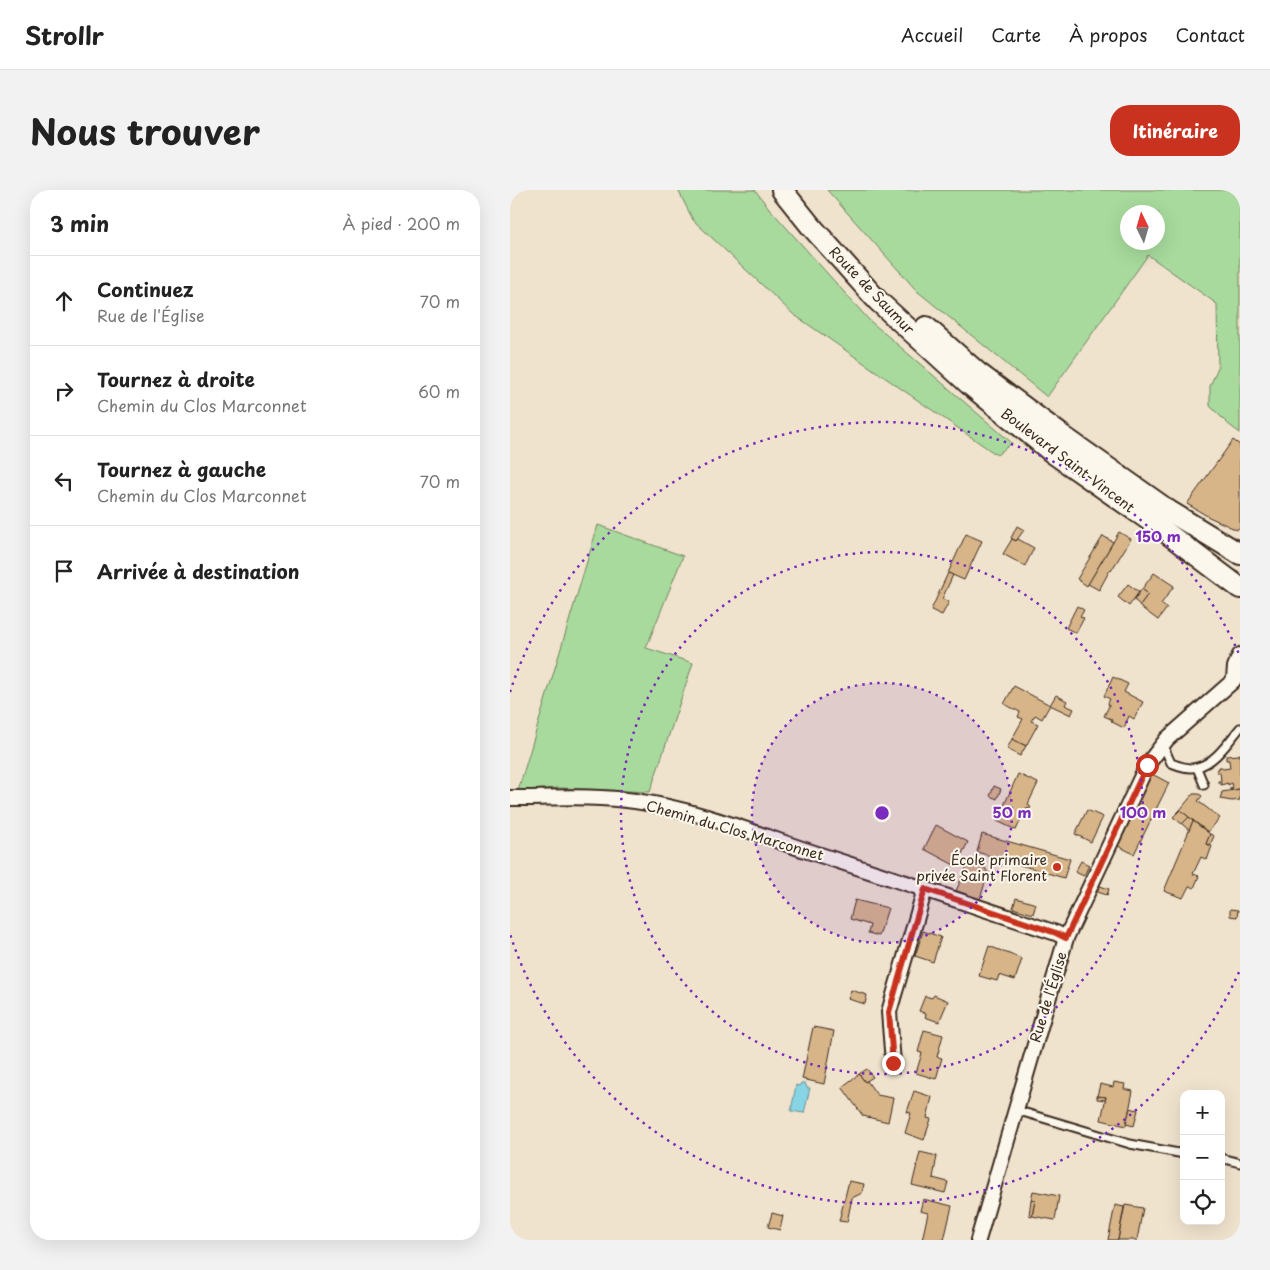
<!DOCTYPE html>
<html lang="fr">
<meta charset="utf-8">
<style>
body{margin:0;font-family:"Playpen Sans",sans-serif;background:#f2f2f2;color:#222}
.controls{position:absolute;right:15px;bottom:15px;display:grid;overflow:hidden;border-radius:10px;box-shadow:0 5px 20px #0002}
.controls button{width:45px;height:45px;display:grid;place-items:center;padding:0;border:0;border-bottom:1px solid #e0e0e0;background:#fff;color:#222;font:25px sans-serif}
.compass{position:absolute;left:610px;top:15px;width:45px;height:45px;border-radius:50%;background:#fff;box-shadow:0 5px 20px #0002;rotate:355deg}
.stop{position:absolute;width:15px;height:15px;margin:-11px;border:4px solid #c8321e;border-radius:50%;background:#fff}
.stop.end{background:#c8321e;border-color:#fff;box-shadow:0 1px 5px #0008}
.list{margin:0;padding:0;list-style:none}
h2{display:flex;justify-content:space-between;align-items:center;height:65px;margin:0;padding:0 20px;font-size:21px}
h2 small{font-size:16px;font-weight:400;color:#767676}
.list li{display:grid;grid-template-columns:32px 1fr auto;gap:15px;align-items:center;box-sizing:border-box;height:90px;padding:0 20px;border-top:1px solid #e0e0e0}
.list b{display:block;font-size:19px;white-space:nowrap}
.list p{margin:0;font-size:16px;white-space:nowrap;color:#767676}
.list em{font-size:16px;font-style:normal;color:#767676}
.icon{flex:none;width:28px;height:28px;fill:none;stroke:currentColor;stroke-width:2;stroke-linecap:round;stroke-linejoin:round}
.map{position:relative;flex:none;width:730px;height:1050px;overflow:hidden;border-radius:20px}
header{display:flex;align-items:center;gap:30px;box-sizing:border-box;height:70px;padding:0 25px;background:#fff;border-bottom:1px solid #e0e0e0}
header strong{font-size:24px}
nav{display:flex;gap:28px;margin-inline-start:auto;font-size:18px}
.intro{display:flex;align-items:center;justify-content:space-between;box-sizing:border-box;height:120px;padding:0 30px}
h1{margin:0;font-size:35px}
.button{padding:12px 22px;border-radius:20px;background:#c8321e;color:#fff;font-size:18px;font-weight:700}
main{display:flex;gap:30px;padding:0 30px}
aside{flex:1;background:#fff;border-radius:20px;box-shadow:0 5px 20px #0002}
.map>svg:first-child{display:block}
.green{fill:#a7da9c;stroke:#71825d;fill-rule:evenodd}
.water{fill:#87d4e5;stroke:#699095}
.building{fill:#d7b589;stroke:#3b2a1e}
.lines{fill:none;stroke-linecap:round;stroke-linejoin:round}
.lane-casing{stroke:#3b2a1e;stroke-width:11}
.street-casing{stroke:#3b2a1e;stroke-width:18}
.secondary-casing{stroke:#3b2a1e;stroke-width:24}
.lane{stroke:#fbf7ec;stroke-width:7}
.street{stroke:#fbf7ec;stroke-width:14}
.secondary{stroke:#fbf7ec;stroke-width:20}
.route{stroke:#c8321e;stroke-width:6}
.ring{fill:none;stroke:#7b2cbf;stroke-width:2.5;stroke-dasharray:2.5 5}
.poi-dot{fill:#c8321e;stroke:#fbf7ec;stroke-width:2}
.labels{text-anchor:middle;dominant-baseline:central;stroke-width:4;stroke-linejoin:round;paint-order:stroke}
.street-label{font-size:14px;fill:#3b2a1e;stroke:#fbf7ec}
.poi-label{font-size:14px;fill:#3b2a1e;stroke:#fbf7ec;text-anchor:end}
.centre{fill:#7b2cbf;stroke:#fbf7ec;stroke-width:2.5}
.ring-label{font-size:15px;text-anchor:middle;font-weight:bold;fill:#7b2cbf;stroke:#fbf7ec;stroke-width:4;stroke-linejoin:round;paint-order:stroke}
</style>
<header>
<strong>Strollr</strong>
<nav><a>Accueil</a><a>Carte</a><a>À propos</a><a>Contact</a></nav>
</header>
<div class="intro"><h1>Nous trouver</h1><a class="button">Itinéraire</a></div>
<main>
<aside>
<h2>3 min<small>À pied · 200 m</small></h2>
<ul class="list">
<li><svg class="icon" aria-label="ahead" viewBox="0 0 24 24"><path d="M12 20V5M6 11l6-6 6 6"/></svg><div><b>Continuez</b><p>Rue de l'Église</p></div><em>70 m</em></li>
<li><svg class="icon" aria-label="right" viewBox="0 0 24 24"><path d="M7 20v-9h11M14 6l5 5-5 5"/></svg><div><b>Tournez à droite</b><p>Chemin du Clos Marconnet</p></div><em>60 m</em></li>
<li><svg class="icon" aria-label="left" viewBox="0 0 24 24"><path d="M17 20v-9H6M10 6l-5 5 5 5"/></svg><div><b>Tournez à gauche</b><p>Chemin du Clos Marconnet</p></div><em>70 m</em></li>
<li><svg class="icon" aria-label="arrive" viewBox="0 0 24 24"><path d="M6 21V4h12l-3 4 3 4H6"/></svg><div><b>Arrivée à destination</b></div></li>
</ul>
</aside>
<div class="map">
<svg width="730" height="1050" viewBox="0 0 730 1050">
<rect width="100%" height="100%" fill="#f0e3ce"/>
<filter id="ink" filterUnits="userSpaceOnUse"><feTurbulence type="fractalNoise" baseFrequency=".02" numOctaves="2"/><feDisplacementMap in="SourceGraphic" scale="10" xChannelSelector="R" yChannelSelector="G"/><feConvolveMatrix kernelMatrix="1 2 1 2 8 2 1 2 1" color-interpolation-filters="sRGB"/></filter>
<g filter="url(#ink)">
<g class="green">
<polygon points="168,0 245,0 258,17 359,130 502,253 487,265 283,124 183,30"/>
<path d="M317 0H730V243L718 234 700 216V196L708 177 707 114 638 65 537 207 407 101ZM618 22H648V52H618Z"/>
<polygon points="88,335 173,366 136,458 183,473 140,602 50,598 8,601"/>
</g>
<polygon class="water" points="291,893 295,893 297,898 300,898 294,923 281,921 286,895 289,896"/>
<g class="building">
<polygon points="723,250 730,255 730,336 727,340 699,327 677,314"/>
<polygon points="507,336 514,340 506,351 501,348"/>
<polygon points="609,342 621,349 601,381 600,380 589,400 578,394"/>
<polygon points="456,344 472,351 454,390 438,383"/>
<polygon points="593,346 603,352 577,396 567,389"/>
<polygon points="502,349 506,351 508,349 524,358 515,376 493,364"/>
<polygon points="438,383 443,385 432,409 439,412 432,425 421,420"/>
<polygon points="644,383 664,396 651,414 657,418 648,430 629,416 638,404 632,399"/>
<polygon points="618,394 629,402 619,416 608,407"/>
<polygon points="632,399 638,404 630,415 624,410"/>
<polygon points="567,416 574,420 570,427 574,428 566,443 556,438"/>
<polygon points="603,487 618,494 614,502 633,512 624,529 619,526 614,538 602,532 601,529 594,526 599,516 598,513 600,509 594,506"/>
<polygon points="504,496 540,515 532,529 525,525 521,531 528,534 516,556 502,549 513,529 508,527 510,522 494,514"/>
<polygon points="546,505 557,511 555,515 564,519 561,525 540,515"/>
<polygon points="502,549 516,556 510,566 497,559"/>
<polygon points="729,564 730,564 730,599 720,600 720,598 723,597 722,593 718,595 718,593 711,595 711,593 708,593 708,591 711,591 710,582 707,582 706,580 709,579 709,577 712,577 713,579 720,578 719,570 716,570 716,566 729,565"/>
<polygon points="640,583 659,593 624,664 604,654"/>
<polygon points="508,584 528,593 518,614 521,618 516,619 506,640 487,631"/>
<polygon points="484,596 491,599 487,609 480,606"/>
<polygon points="730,599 730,610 722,611 710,609 712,602"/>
<polygon points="683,604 689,604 692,606 688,611 710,628 698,642 670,620"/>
<polygon points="577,620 593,627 581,652 565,644"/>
<polygon points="670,620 679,627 672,634 663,627"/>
<polygon points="679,627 683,631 679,640 672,634"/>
<polygon points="683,631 700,644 696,654 702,656 697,670 691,667 683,684 689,686 684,698 679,696 673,708 654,701"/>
<polygon points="426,635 458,652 446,676 414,659"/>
<polygon points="472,644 560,669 554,688 467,662"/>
<polygon points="700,644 704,646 700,655 696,654"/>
<polygon points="459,671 475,678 478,683 470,709 446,701"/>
<polygon points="571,671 579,675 574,686 565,682"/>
<polygon points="584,694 599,699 597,705 581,700"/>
<polygon points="506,708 526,714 523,724 503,718"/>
<polygon points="345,710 378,718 369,746 358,743 360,735 340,729"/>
<polygon points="720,719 728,720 727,727 720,726"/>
<polygon points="413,741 431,747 423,772 405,766"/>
<polygon points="479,756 512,769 505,790 489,785 487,791 469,786"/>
<polygon points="341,800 357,805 355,814 338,809"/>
<polygon points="424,805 438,811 429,832 415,827 416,824 409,821 415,806 422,808"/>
<polygon points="303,837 324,841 314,894 292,889"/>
<polygon points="414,840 433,845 427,867 432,868 426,889 406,883 412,863 408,862"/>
<polygon points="357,879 363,887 355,892 349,884"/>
<polygon points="349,884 355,892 357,891 367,905 383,908 378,932 353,926 332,897"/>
<polygon points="604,892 615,894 614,899 623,901 616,936 591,930 596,907 587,906 590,894 603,897"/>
<polygon points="404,901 422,907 417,928 421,929 414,950 395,943 401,923 397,922"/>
<polygon points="587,906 596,907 595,910 587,909"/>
<polygon points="620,918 628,920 624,936 616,934"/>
<polygon points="410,962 427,966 423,988 438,992 435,1003 402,995"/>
<polygon points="339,991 354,994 352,1003 342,1008 337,1032 329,1031"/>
<polygon points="523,1001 549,1006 545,1030 522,1026 525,1010 521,1010"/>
<polygon points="413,1009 442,1016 434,1050 412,1050 418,1023 410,1021"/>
<polygon points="521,1010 525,1010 522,1026 519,1025"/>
<polygon points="605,1015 614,1017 608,1050 598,1050"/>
<polygon points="615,1015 633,1018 627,1050 608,1050"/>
<polygon points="262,1023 273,1026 270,1040 258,1037"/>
</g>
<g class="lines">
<g class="lane-casing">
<g id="lane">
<path d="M653 555 661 573C669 576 679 580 687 577 705 573 719 551 730 538"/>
<polyline points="687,578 694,595"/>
<polyline points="506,920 620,954 674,964"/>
<polyline points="711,968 730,973"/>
</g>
</g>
<g class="street-casing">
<g id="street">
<polyline points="724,488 725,477 730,465"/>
<path d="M0 608C41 608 84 605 125 611 183 619 239 641 295 660 379 687 462 715 546 743L556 748"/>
<polyline points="383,873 379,822 415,699"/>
<polyline points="468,1050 556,748 637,575 657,549 723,491 730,480"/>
</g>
</g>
<g class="secondary-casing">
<g id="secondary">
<polyline points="272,0 300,35 368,111 459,194 543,263 649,337 730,398"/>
<polyline points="416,137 468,183 554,247 659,321 730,364"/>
</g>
</g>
<use href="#lane" class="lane"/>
<use href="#street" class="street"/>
<use href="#secondary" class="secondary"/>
</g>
</g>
<g class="lines" filter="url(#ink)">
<polyline class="route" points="383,873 379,822 415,699 546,743 556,748 637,575"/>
</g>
<circle cx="372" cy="623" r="130" fill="#7b2cbf" fill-opacity=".12"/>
<g class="ring">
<circle cx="372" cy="623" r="130"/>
<circle cx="372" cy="623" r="261"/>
<path d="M729 782A391 391 0 0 1 0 744M0 502A391 391 0 0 1 729 464"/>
</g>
<circle class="poi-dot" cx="547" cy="677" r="5"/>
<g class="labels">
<g class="street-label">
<text transform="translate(362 100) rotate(46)">Route de Saumur</text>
<text transform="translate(558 270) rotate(37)">Boulevard Saint-Vincent</text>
<text transform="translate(225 640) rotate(16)">Chemin du Clos Marconnet</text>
<text transform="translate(538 807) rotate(-73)">Rue de l'Église</text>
</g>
<g class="poi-label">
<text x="537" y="669">École primaire<tspan x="537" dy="16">privée Saint Florent</tspan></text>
</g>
</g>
<circle cx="372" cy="623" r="8" class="centre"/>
<g class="ring-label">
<text x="648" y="352">150 m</text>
<text x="502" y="628">50 m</text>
<text x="633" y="628">100 m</text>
</g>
</svg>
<div class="controls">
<button>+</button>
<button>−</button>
<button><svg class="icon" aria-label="locate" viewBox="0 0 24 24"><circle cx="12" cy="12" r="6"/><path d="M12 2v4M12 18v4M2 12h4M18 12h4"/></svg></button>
</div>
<svg class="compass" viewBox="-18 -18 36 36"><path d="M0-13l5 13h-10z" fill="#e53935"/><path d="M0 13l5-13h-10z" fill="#767676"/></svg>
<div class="stop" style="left:637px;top:575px"></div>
<div class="stop end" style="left:383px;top:873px"></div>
</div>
</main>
